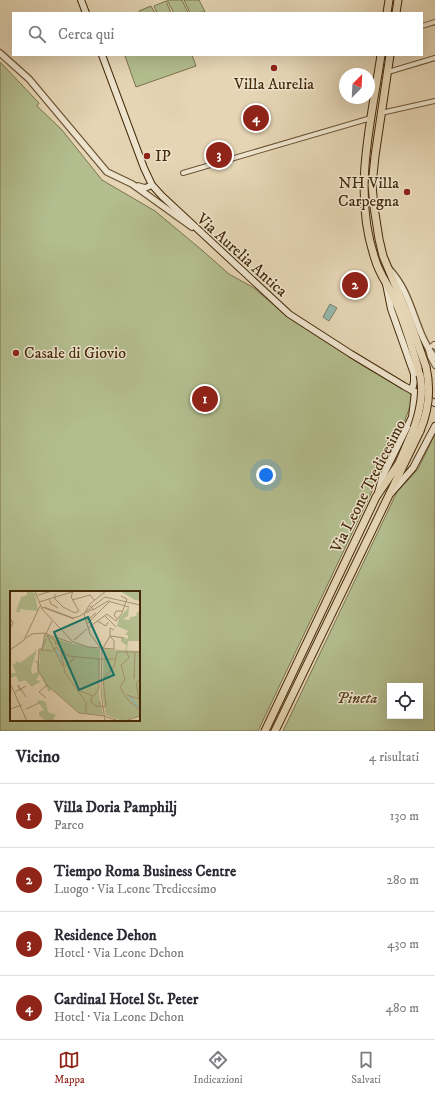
<!DOCTYPE html>
<html lang="it">
<meta charset="utf-8">
<style>
body{margin:0;font-family:"IM FELL DW Pica",serif;background:#f2f2f3;color:#2b2b33}
.controls{position:absolute;right:12px;bottom:12px;display:grid;overflow:hidden;border-radius:0px;box-shadow:0 4px 16px #0002}
.controls button{width:36px;height:36px;display:grid;place-items:center;padding:0;border:0;border-bottom:1px solid #e1e1e2;background:#fff;color:#2b2b33;font:20px sans-serif}
.compass{position:absolute;left:339px;top:68px;width:36px;height:36px;border-radius:50%;background:#fff;box-shadow:0 4px 16px #0002;rotate:24deg}
.you{position:absolute;left:266px;top:475px;width:14px;height:14px;margin:-10px;border:3px solid #fff;border-radius:50%;background:#1a73e8;box-shadow:0 0 0 6px #1a73e833}
.badge{display:grid;place-items:center;width:26px;height:26px;border-radius:50%;background:#8f2418;color:#fff;font-size:13px;font-weight:700}
.pin{position:absolute;translate:-50% -50%;border:2px solid #fff;box-shadow:0 1px 4px #0006}
.list{margin:0;padding:0;list-style:none}
h2{display:flex;justify-content:space-between;align-items:center;height:52px;margin:0;padding:0 16px;font-size:17px}
h2 small{font-size:13px;font-weight:400;color:#7c7c81}
.list li{display:grid;grid-template-columns:26px 1fr auto;gap:12px;align-items:center;box-sizing:border-box;height:64px;padding:0 16px;border-top:1px solid #e1e1e2}
.list b{display:block;font-size:15px;white-space:nowrap}
.list p{margin:0;font-size:13px;white-space:nowrap;color:#7c7c81}
.list em{font-size:13px;font-style:normal;color:#7c7c81}
.icon{flex:none;width:22px;height:22px;fill:none;stroke:currentColor;stroke-width:2;stroke-linecap:round;stroke-linejoin:round}
.map{position:relative;flex:none;width:435px;height:731px;overflow:hidden}
.search{position:absolute;background:#fff;box-shadow:0 4px 16px #0002;left:12px;right:12px;top:12px;height:44px;display:flex;align-items:center;gap:10px;box-sizing:border-box;padding:0 14px;border-radius:0px;color:#7c7c81;font-size:15px}
.sheet{height:308px;background:#fff}
nav{display:flex;justify-content:space-around;align-items:center;box-sizing:border-box;height:56px;border-top:1px solid #e1e1e2;background:#fff;font-size:11px;color:#7c7c81}
nav a{display:grid;justify-items:center;gap:2px}
nav .on{color:#8f2418}
.map>svg:first-child{display:block}
.green{fill:#b3bd8e;stroke:#7c744c;fill-rule:evenodd}
.water{fill:#96b9ad;stroke:#76806c}
.lines{fill:none;stroke-linecap:round;stroke-linejoin:round}
.minor-casing{stroke:#6d5534;stroke-width:6}
.tertiary-casing{stroke:#6d5534;stroke-width:8}
.secondary-casing{stroke:#452a0a;stroke-width:8}
.primary-casing{stroke:#452a0a;stroke-width:9}
.minor{stroke:#eee4ce;stroke-width:4}
.tertiary{stroke:#eee4ce;stroke-width:5.5}
.secondary{stroke:#eee4ce;stroke-width:6}
.primary{stroke:#e5d5b4;stroke-width:7}
.primary-bridge-casing{stroke:#452a0a;stroke-width:9;stroke-linecap:butt}
.primary-bridge{stroke:#e5d5b4;stroke-width:7}
.poi-dot{fill:#8f2418;stroke:#eee4ce;stroke-width:1.5}
.labels{text-anchor:middle;dominant-baseline:central;stroke-width:3;stroke-linejoin:round;paint-order:stroke}
.poi-label{font-size:16px;fill:#452a0a;stroke:#eee4ce;text-anchor:start}
.street-label{font-size:16px;fill:#452a0a;stroke:#eee4ce}
.park-label{font-size:16px;font-style:italic;fill:#5b4724;stroke:#eee4ce}
.inset-river{fill:none;stroke:#96b9ad;stroke-width:2}
.inset-road{fill:none;stroke:#a59170;stroke-width:1}
.view{fill:#0f766e;fill-opacity:0.15;stroke:#0f766e;stroke-width:2}
.inset-edge{fill:none;stroke:#452a0a;stroke-width:2}
</style>
<div class="map">
<svg width="435" height="731" viewBox="0 0 435 731">
<rect width="100%" height="100%" fill="#e5d5b4"/>
<filter id="stains"><feTurbulence type="fractalNoise" baseFrequency=".005" numOctaves="4"/><feColorMatrix values="0 0 0 0 .2 0 0 0 0 .09 0 0 0 0 .02 0 0 0 .5 -.17"/></filter>
<radialGradient id="worn" r=".72"><stop offset=".6" stop-color="#630" stop-opacity="0"/><stop offset="1" stop-color="#630" stop-opacity=".3"/></radialGradient>
<g class="green">
<polygon points="167,0 182,0 188,13 174,13"/>
<polygon points="184,0 199,0 205,12 190,13"/>
<polygon points="166,1 171,13 157,13 154,6"/>
<polygon points="151,6 155,13 140,13 139,11"/>
<polygon points="128,55 192,55 196,66 136,87 125,56"/>
<path d="M0 62 39 103 37 106 62 130 102 180 155 211 203 251 229 274 254 288 289 318 365 367 411 393V404L402 428 258 731H0ZM11 592H139V720H11Z"/>
<path d="M435 434V731H283L397 492 418 469ZM390 686H420V716H390Z"/>
</g>
<polygon class="water" points="330,304 337,308 329,321 323,317"/>
<g class="lines">
<g class="minor-casing">
<g id="minor">
<polyline points="422,26 435,22"/>
<polyline points="388,72 435,58"/>
<polyline points="381,113 435,101"/>
<polyline points="183,173 371,118"/>
<polyline points="435,347 434,344 428,349 430,357 435,366"/>
</g>
</g>
<g class="tertiary-casing">
<g id="tertiary">
<polyline points="0,53 29,79 107,172 132,184 192,227"/>
<polyline points="138,186 145,188 152,185"/>
<path d="M390 270C414 296 414 332 435 358"/>
</g>
</g>
<g class="secondary-casing">
<g id="secondary">
<polyline points="81,0 86,13"/>
<polyline points="102,55 144,168 152,185 162,196 289,314 351,354 404,386 435,403"/>
<polyline points="386,284 391,309 414,374 414,382 412,390"/>
<polyline points="378,493 382,478 412,417 415,392"/>
<polyline points="391,493 413,468 435,426"/>
</g>
</g>
<g class="primary-casing">
<g id="primary">
<polyline points="387,13 389,0"/>
<polyline points="396,13 398,0"/>
<path d="M381 55C371 123 352 192 375 259 379 274 389 286 395 300 405 324 413 350 420 375"/>
<polyline points="390,55 375,156 372,185 374,207 379,239 383,256 407,313 426,367"/>
<polyline points="265,731 376,497 399,463 414,428"/>
<polyline points="275,731 420,431"/>
</g>
</g>
<use href="#minor" class="minor"/>
<use href="#tertiary" class="tertiary"/>
<use href="#secondary" class="secondary"/>
<use href="#primary" class="primary"/>
<g class="primary-bridge-casing">
<g id="primary-bridge">
<path d="M414 428C420 411 424 393 420 375"/>
<path d="M420 431C429 410 431 389 426 367"/>
</g>
</g>
<use href="#primary-bridge" class="primary-bridge"/>
</g>
<g class="poi-dot">
<circle cx="274" cy="68" r="4"/>
<circle cx="147" cy="156" r="4"/>
<circle cx="407" cy="192" r="4"/>
<circle cx="16" cy="353" r="4"/>
</g>
<g class="labels">
<g class="poi-label">
<text x="274" y="84" text-anchor="middle">Villa Aurelia</text>
<text x="155" y="156">IP</text>
<text x="399" y="183" text-anchor="end">NH Villa<tspan x="399" dy="18">Carpegna</tspan></text>
<text x="24" y="353">Casale di Giovio</text>
</g>
<g class="street-label">
<text transform="translate(242 255) rotate(42)">Via Aurelia Antica</text>
<text transform="translate(368 486) rotate(-63)">Via Leone Tredicesimo</text>
</g>
<g class="park-label">
<text x="357" y="698">Pineta</text>
</g>
</g>
<g transform="translate(10 591)">
<rect width="130" height="130" fill="#e5d5b4"/>
<path d="M17 0 25 2 28 20 10 18V21H6L11 6 17 4ZM110 0H130V10L125 9ZM119 16 118 25 113 28 119 29 120 26 127 25 126 23 130 19V42L129 50H118L117 58H115L117 55 111 50V46L118 48V44H115L118 40 107 35 109 27ZM35 43 58 52 90 58 89 102 93 124 69 122 42 98 39 101 30 83 26 89 31 90 22 96 15 89 9 91 6 85 1 87 0 82H6L2 72 4 74 7 70 10 72 27 59 21 78 22 83 27 81V72L24 71 28 69 30 74 29 58 32 59ZM94 58 130 60V125L113 130 96 124 92 104ZM30 109 36 111 38 121 46 124 43 128 45 130H36L29 124V121L34 119 27 110Z" fill="#b3bd8e"/>
<path class="inset-river" d="M46 58 52 72M120 106 128 116"/>
<path class="inset-road" d="M25 0 32 18M45 3V8L53 16 65 22 69 20 61 6 63 0M28 4 42 0M39 8 41 13 48 17M62 9 80 4 84 9M29 11 62 1M32 16 64 28M34 16 63 27 70 25 95 6 130 14M31 17 63 51 78 56 104 58V50L100 45 93 57M83 19 98 10 119 16M76 22 83 18 80 15M95 25 106 36M0 27 3 32 0 38M107 28 104 24 106 20H113M76 30 86 22M87 30 96 35 98 31M77 33 100 10M78 37 97 23 106 30 112 22 117 8 111 5M35 42 32 58H29L28 79 37 94 69 122 94 125 109 130M36 43 42 30M37 44 52 74H54M37 44 45 49 46 54M100 45V37L104 39M101 45 114 47M16 47 22 43 34 42 62 52M46 49 48 54 58 65 91 68M64 49 77 38M0 59 14 49 30 15M32 59 42 60 46 57M43 59 46 56 51 61 55 82 76 111V122M116 59 119 67 111 74 115 88 110 96 118 109 130 119M31 60 36 48M92 68H106M55 75 64 68 63 66M124 88 125 61M0 92 17 130M10 100 8 94 16 106M70 100 83 105M5 101 16 95M117 104 129 108 126 92 130 89M82 105 81 111 88 116 89 114M84 105 89 97V68M36 107 29 101 37 94M89 111 91 116 96 115 93 88 104 76 107 61H130M0 118 12 114M16 118 29 112M95 130 91 102 92 59 80 43 74 23 80 13 96 0M115 130 130 125"/>
<path class="view" d="M78 26 104 84 69 99 44 41Z"/>
<rect width="130" height="130" class="inset-edge"/>
</g>
<rect width="100%" height="100%" filter="url(#stains)"/>
<rect width="100%" height="100%" fill="url(#worn)"/>
</svg>
<div class="controls">
<button><svg class="icon" aria-label="locate" viewBox="0 0 24 24"><circle cx="12" cy="12" r="6"/><path d="M12 2v4M12 18v4M2 12h4M18 12h4"/></svg></button>
</div>
<svg class="compass" viewBox="-18 -18 36 36"><path d="M0-13l5 13h-10z" fill="#e53935"/><path d="M0 13l5-13h-10z" fill="#7c7c81"/></svg>
<div class="you"></div>
<div class="pin badge" style="left:205px;top:399px">1</div>
<div class="pin badge" style="left:355px;top:285px">2</div>
<div class="pin badge" style="left:219px;top:155px">3</div>
<div class="pin badge" style="left:256px;top:118px">4</div>
<div class="search"><svg class="icon" aria-label="search" viewBox="0 0 24 24"><circle cx="10" cy="10" r="6"/><path d="M15 15l6 6"/></svg>Cerca qui</div>
</div>
<section class="sheet">
<h2>Vicino<small>4 risultati</small></h2>
<ul class="list">
<li><span class="badge">1</span><div><b>Villa Doria Pamphilj</b><p>Parco</p></div><em>130 m</em></li>
<li><span class="badge">2</span><div><b>Tiempo Roma Business Centre</b><p>Luogo · Via Leone Tredicesimo</p></div><em>280 m</em></li>
<li><span class="badge">3</span><div><b>Residence Dehon</b><p>Hotel · Via Leone Dehon</p></div><em>430 m</em></li>
<li><span class="badge">4</span><div><b>Cardinal Hotel St. Peter</b><p>Hotel · Via Leone Dehon</p></div><em>480 m</em></li>
</ul>
</section>
<nav>
<a class="on"><svg class="icon" aria-label="map" viewBox="0 0 24 24"><path d="M3 6l6-2 6 2 6-2v14l-6 2-6-2-6 2zM9 4v14M15 6v14"/></svg>Mappa</a>
<a><svg class="icon" aria-label="directions" viewBox="0 0 24 24"><path d="M12 3l9 9-9 9-9-9zM9 14v-3h6M13 9l2 2-2 2"/></svg>Indicazioni</a>
<a><svg class="icon" aria-label="saved" viewBox="0 0 24 24"><path d="M7 4h10v16l-5-4-5 4z"/></svg>Salvati</a>
</nav>
